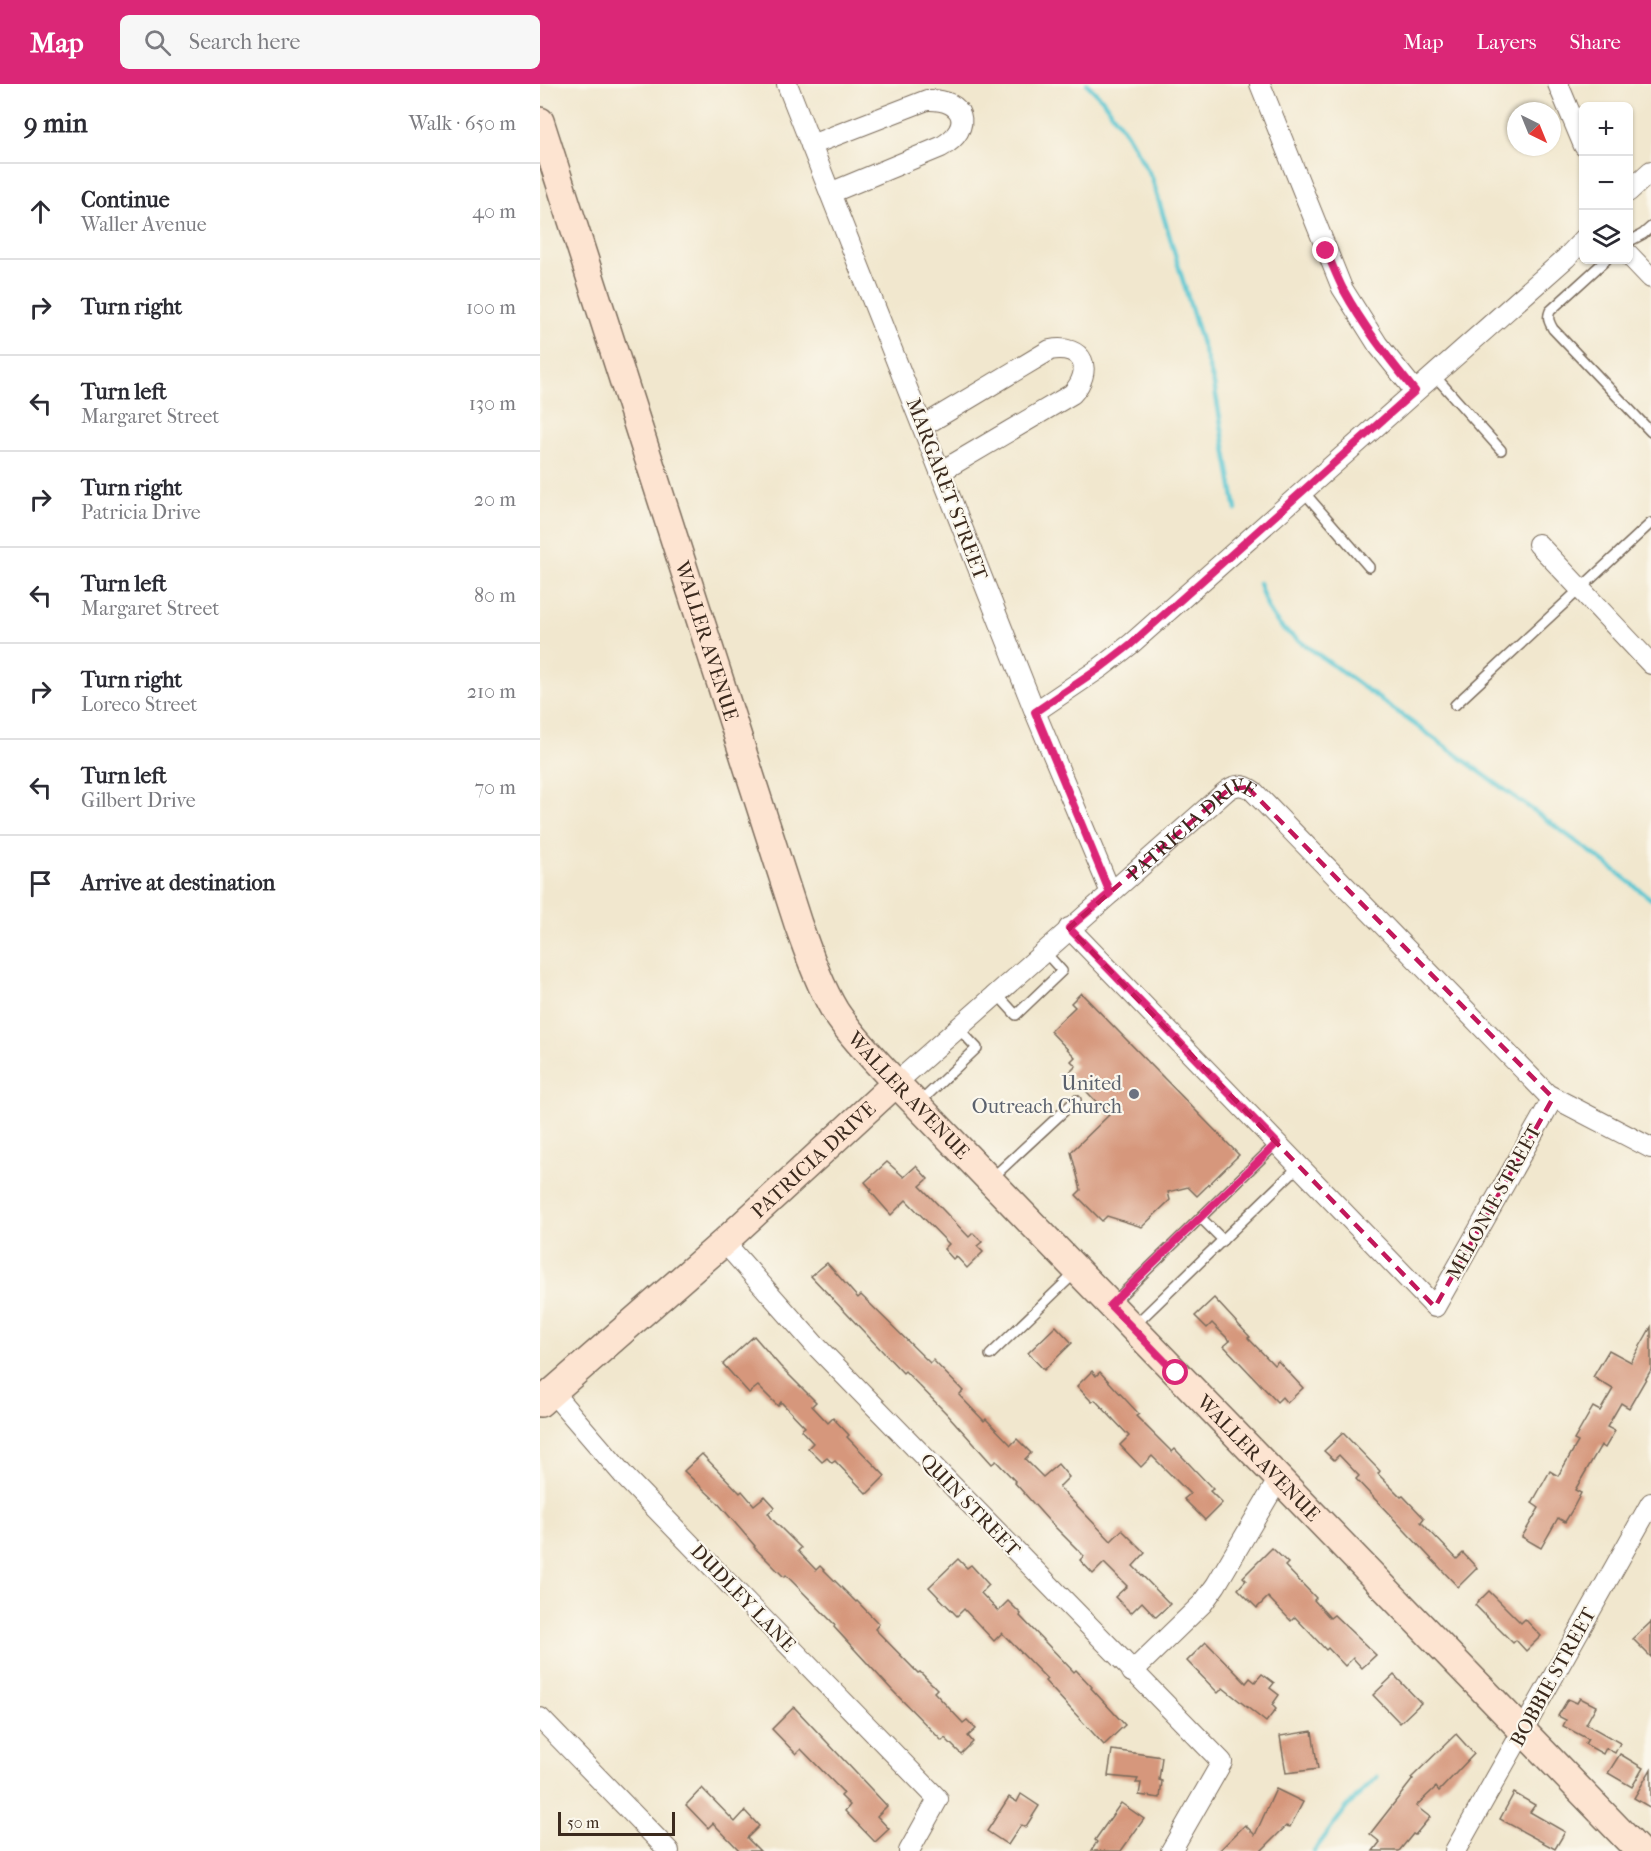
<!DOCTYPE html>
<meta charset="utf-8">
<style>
body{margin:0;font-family:"IM FELL French Canon",serif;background:#f7f7f7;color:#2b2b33}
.controls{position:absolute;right:18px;top:18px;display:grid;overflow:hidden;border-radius:9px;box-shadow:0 2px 4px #0004}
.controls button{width:54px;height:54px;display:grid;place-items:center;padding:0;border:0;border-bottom:2px solid #e1e1e2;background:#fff;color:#2b2b33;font:30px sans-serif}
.compass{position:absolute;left:967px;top:18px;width:54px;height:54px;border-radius:50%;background:#fff;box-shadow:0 2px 4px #0004;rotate:137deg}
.scale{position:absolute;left:18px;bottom:15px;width:117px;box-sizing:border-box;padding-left:6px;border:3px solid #3b2a1e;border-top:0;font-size:16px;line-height:21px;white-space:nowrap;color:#3b2a1e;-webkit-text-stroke:4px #fbf7ec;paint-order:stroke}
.stop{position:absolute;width:18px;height:18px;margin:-14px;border:4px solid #db2777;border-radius:50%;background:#fff}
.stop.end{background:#db2777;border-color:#fff;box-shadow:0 2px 6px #0008}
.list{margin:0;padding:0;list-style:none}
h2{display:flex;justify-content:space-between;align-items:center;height:78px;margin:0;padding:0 24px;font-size:26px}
h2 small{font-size:20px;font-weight:400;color:#7c7c81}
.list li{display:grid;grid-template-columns:39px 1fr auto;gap:18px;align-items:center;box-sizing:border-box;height:96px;padding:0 24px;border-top:2px solid #e1e1e2}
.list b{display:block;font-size:22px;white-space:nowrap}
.list p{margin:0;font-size:20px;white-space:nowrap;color:#7c7c81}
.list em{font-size:20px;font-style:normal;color:#7c7c81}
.icon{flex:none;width:33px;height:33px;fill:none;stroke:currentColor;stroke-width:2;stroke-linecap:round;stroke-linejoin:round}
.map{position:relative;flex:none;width:1111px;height:1767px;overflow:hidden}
header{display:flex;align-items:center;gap:36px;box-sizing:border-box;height:84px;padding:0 30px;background:#db2777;color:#fff}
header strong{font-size:28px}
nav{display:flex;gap:33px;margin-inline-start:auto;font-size:21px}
.search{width:420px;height:54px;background:#f7f7f7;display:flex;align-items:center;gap:15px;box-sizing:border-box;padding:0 21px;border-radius:9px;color:#7c7c81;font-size:22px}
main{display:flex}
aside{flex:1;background:#fff}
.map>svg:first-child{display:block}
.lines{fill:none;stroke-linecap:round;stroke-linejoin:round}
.stream{stroke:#5ac6d1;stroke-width:4.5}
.building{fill:#d6977b}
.lane-casing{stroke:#7b6c5c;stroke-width:12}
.street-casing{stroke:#7b6c5c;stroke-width:22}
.secondary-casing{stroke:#7b6c5c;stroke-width:30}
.lane{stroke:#fff;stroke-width:9}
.street{stroke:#fff;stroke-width:20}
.secondary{stroke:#fde4d1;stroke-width:27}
.route{stroke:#db2777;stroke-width:8}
.marked{fill:none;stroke:#c2185b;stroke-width:4.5;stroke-dasharray:12 8;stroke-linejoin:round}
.worship-dot{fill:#6b7280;stroke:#fbf7ec;stroke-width:2}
.labels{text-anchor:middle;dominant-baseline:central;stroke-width:4.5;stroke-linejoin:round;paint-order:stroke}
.street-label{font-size:20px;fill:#3b2a1e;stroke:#fbf7ec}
.worship-label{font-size:20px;fill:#5b616d;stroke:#fbf7ec;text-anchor:end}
</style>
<header>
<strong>Map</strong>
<div class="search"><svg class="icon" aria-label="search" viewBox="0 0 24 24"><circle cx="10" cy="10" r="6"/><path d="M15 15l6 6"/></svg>Search here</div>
<nav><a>Map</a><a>Layers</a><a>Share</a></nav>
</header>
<main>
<aside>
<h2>9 min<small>Walk · 650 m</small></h2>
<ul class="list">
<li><svg class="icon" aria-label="ahead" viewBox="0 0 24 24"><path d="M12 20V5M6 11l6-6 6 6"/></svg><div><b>Continue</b><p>Waller Avenue</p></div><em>40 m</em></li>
<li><svg class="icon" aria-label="right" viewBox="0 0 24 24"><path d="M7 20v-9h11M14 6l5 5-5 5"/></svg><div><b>Turn right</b></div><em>100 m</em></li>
<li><svg class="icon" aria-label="left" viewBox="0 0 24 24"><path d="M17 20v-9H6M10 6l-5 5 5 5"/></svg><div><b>Turn left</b><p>Margaret Street</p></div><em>130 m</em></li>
<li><svg class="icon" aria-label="right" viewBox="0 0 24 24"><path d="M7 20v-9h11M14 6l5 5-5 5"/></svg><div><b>Turn right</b><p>Patricia Drive</p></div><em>20 m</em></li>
<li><svg class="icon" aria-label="left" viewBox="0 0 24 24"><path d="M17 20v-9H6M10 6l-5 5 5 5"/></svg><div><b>Turn left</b><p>Margaret Street</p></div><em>80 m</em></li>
<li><svg class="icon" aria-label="right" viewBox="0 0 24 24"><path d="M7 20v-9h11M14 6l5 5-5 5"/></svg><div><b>Turn right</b><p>Loreco Street</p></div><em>210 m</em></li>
<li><svg class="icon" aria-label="left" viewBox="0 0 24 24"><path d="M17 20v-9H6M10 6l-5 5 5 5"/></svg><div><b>Turn left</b><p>Gilbert Drive</p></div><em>70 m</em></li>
<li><svg class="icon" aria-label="arrive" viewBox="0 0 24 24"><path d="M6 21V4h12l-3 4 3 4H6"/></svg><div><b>Arrive at destination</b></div></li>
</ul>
</aside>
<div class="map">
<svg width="1111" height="1767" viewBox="0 0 1111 1767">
<rect width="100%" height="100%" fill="#fbf7ec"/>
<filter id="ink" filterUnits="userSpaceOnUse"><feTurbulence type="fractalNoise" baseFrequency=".0167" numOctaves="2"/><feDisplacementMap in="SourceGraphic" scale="12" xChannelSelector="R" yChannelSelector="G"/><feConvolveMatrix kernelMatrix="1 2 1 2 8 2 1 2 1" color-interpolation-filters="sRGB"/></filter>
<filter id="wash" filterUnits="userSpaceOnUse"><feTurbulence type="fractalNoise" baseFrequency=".008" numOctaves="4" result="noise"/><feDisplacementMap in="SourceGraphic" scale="24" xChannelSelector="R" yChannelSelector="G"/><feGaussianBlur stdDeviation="1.35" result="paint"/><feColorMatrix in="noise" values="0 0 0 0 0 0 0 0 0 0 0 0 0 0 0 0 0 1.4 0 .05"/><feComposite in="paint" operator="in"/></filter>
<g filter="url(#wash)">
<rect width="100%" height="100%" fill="#f1e7ce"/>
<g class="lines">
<g class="stream">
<polyline points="547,0 562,15 587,50 612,94 674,300 696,426"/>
<path d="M719 499C725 519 729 530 743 545L1059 774 1111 815"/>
<polyline points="774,1767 807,1723 837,1693"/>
</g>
</g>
<g id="blocks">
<g class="building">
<polygon points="541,909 699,1071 657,1112 648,1103 628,1108 630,1116 602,1143 567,1132 562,1137 536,1111 541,1106 531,1068 569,1031 529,989 536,982 531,977 535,973 510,947 535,923 531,919"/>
<polygon points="347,1078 364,1093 376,1082 388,1095 380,1102 429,1153 433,1149 442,1158 437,1162 443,1168 427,1184 416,1172 413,1175 404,1165 409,1160 366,1116 351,1131 330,1107 332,1106 325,1098"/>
<polygon points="287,1179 318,1214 321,1211 390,1279 393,1276 423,1307 419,1311 444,1337 446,1335 471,1361 477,1355 491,1369 485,1375 503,1393 518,1380 529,1393 519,1403 571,1457 582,1446 605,1469 593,1482 630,1520 616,1533 602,1518 591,1529 575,1513 587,1502 564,1479 553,1490 540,1476 544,1472 509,1437 475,1399 476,1398 456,1377 452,1380 407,1330 365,1287 363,1289 271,1192"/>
<polygon points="674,1214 710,1253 708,1254 734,1281 738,1277 763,1304 747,1319 742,1313 737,1318 684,1262 690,1257 672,1239 667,1244 655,1232"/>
<polygon points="516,1242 532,1259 504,1286 488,1269"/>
<polygon points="1111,1243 1111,1286 1089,1324 1081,1319 1067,1343 1075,1347 1065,1364 1061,1361 1035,1406 1041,1409 1031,1428 1025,1438 1018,1434 1001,1464 982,1453 999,1424 992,1419 1010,1387 1018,1392 1038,1358 1034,1356 1053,1323 1060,1327 1073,1305 1053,1293 1069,1266 1091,1278"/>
<polygon points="214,1252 240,1282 276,1318 272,1322 288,1339 293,1334 309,1351 307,1353 345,1392 327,1410 295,1377 292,1379 287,1374 282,1378 268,1364 273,1359 261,1346 265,1343 241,1318 238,1322 218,1302 209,1309 183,1280"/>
<polygon points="552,1287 556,1292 560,1288 599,1330 596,1332 632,1368 635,1365 673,1405 670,1407 682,1419 665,1436 644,1415 650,1410 612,1372 601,1383 580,1361 589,1352 555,1316 552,1318 537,1302"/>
<polygon points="803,1349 840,1387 838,1390 861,1413 863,1412 884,1434 881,1438 917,1475 923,1469 937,1484 918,1503 816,1395 819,1392 799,1371 794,1376 784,1367"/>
<polygon points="162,1370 200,1409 202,1407 214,1421 225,1412 235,1423 228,1429 233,1436 261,1464 258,1467 276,1486 280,1482 316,1518 317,1517 339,1540 335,1545 378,1589 380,1588 397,1605 394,1608 423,1639 427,1636 436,1645 428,1652 433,1658 421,1670 405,1654 402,1657 352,1606 294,1543 295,1541 246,1491 244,1493 214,1463 215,1462 177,1418 144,1387"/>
<polygon points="732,1464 748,1479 745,1482 776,1514 774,1516 790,1534 794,1531 836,1571 822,1584 813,1574 805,1582 788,1564 786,1566 755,1533 751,1537 728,1513 717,1524 698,1505 706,1496 703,1493"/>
<polygon points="418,1475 427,1484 431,1481 449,1501 441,1509 458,1527 468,1517 481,1530 480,1532 534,1588 536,1586 552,1603 551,1604 585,1641 564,1661 505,1597 507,1595 462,1549 454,1557 424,1525 417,1532 389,1503"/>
<polygon points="949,1507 981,1539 985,1535 1001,1552 986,1567 976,1556 973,1559 935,1521"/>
<polygon points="1111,1538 1111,1573 1093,1555"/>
<polygon points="666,1558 706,1599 710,1594 715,1598 722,1590 734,1599 730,1604 739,1611 732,1621 736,1625 726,1638 683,1604 678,1609 647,1577"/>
<polygon points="854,1591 881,1619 860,1639 833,1611"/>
<polygon points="1040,1614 1056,1622 1046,1640 1080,1659 1075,1669 1066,1664 1063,1670 1045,1660 1048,1655 1023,1642 1026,1636 1018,1632 1028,1615 1037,1619"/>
<polygon points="254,1623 347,1722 337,1732 349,1745 335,1758 305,1727 310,1721 301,1712 304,1709 261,1665 256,1670 232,1645"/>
<polygon points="772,1647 778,1685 746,1689 740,1652"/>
<polygon points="916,1650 934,1670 899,1707 896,1703 876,1722 890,1733 875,1751 873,1750 859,1767 833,1767 840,1758 830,1750 873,1695 871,1694"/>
<polygon points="572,1666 622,1673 619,1696 622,1697 620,1714 599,1711 601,1699 596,1699 598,1695 568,1692"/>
<polygon points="1080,1670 1103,1684 1092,1703 1068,1689"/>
<polygon points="1111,1685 1111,1724 1094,1714"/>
<polygon points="162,1704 195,1738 205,1727 219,1742 207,1754 220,1767 200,1767 173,1739 168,1744 146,1721"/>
<polygon points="736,1705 763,1718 750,1743 746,1742 721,1767 679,1767 705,1741 715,1751"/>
<polygon points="974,1709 995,1721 990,1728 1025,1748 1015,1765 960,1735"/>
<polygon points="481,1710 499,1722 485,1744 481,1741 468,1761 447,1747 469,1713 477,1718"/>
<polygon points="581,1719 604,1735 581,1767 551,1767 557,1758 555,1756"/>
</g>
</g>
</g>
<g filter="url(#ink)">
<use href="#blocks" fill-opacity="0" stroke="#7b6c5c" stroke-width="1.5"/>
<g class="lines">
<g class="lane-casing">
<g id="lane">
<polyline points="1088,158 1103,150 1111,143"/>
<path d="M1066 176 1010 227C1007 234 1009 238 1013 245L1111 348"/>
<polyline points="894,291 961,366"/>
<polyline points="763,407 829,483"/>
<polyline points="915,621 1111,439"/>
<polyline points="456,909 476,931 522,887 504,867"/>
<polyline points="378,1020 437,964 418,944"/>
<polyline points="452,1094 536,1016"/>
<polyline points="661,1134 683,1156"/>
<polyline points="572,1220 737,1059"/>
<polyline points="594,1242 759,1082"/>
<polyline points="450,1271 535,1189"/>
</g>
</g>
<g class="street-casing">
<g id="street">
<polyline points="247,0 495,628 571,809"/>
<polyline points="720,0 802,204 838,261 875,307"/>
<polyline points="1018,0 1044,62"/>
<path d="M271 61 387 16C424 14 435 44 401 63L290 109"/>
<polyline points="1088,108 1111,87"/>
<polyline points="1088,170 1111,194"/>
<path d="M383 342 510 266C544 260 554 286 532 310L400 388"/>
<polyline points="998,460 1111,580"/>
<polyline points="495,628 560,584 591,560 1026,174 1044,155"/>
<polyline points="529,844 895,1223 1013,1014"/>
<path id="s1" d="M356 999 684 709C694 700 702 699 713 707L1007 1010 1111 1064"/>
<polyline points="184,1158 275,1261 682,1678 631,1767"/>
<polyline points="12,1308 86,1394 398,1715 369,1767"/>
<polyline points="592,1588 663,1519 676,1501 738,1396"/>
<polyline points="0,1634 129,1767"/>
<polyline points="915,1767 1111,1419"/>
</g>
</g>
<g class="secondary-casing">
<g id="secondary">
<path id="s2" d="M0 37 258 840C269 870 279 900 295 927 312 953 335 976 356 999L1099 1767"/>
<path id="s3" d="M0 1319 184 1158 356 999"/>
</g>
</g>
<use href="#lane" class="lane"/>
<use href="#street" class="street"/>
<use href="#secondary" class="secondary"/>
</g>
</g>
<g class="lines" filter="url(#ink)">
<path class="route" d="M636 1289 570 1221 737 1059 529 844 570 809 495 628 560 584 591 560 875 307C849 275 823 242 803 205 797 193 792 180 786 167"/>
</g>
<path class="marked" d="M707 703 1013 1014 895 1223 529 844 688 706Z"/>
<circle class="worship-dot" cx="594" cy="1010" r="6"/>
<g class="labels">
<g class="street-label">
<text transform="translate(407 405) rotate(69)">MARGARET STREET</text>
<text stroke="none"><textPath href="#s2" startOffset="546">WALLER AVENUE</textPath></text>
<text stroke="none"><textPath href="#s1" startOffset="392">PATRICIA DRIVE</textPath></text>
<text stroke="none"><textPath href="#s2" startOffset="1050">WALLER AVENUE</textPath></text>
<text stroke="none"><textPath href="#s3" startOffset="366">PATRICIA DRIVE</textPath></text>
<text transform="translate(954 1118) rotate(-61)">MELONIE STREET</text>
<text stroke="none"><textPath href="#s2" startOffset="1554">WALLER AVENUE</textPath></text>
<text transform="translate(430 1421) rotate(46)">QUIN STREET</text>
<text transform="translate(203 1514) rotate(46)">DUDLEY LANE</text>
<text transform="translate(1013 1593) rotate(-61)">BOBBIE STREET</text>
</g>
<g class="worship-label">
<text x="582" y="999">United<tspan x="582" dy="23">Outreach Church</tspan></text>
</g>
</g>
</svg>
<div class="controls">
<button>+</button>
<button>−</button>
<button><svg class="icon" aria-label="layers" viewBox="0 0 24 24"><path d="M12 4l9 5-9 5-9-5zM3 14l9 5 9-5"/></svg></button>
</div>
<svg class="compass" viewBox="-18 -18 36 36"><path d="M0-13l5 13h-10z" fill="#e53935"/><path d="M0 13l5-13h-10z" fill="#7c7c81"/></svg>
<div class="scale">50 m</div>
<div class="stop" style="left:636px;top:1289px"></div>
<div class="stop end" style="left:786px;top:167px"></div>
</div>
</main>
